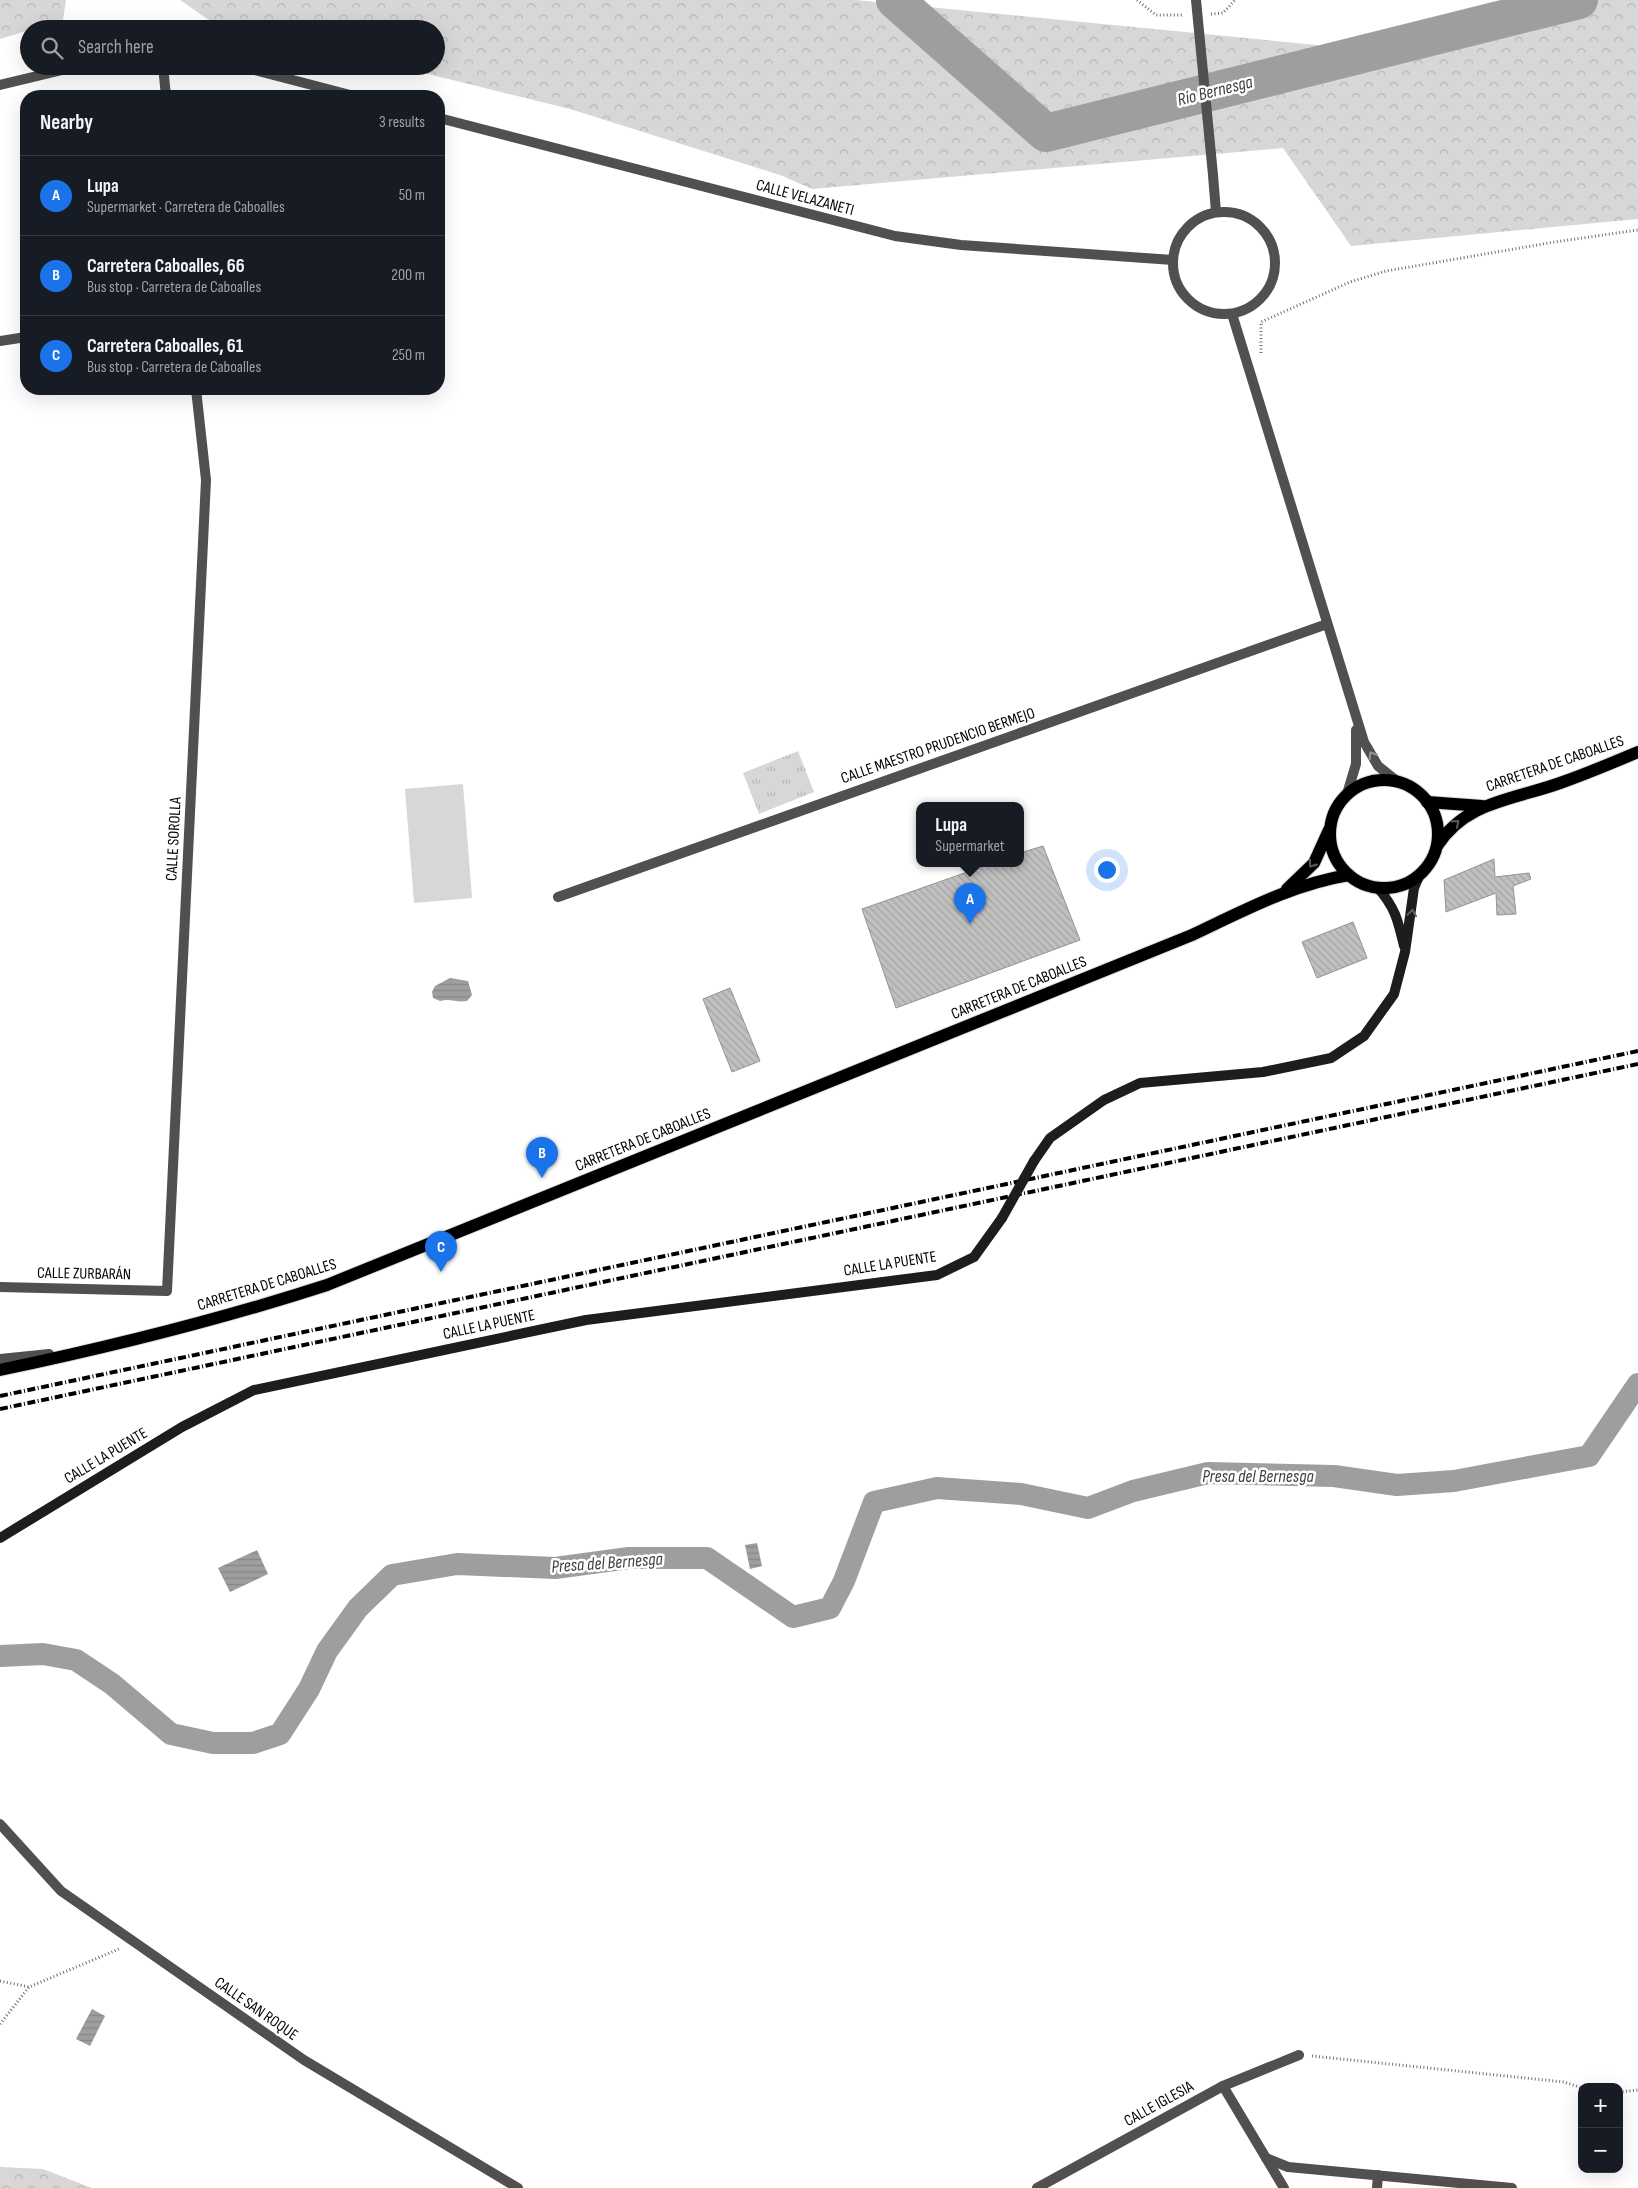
<!DOCTYPE html>
<meta charset="utf-8">
<style>
body{margin:0;font-family:"Sofia Sans Condensed",sans-serif;background:#242831;color:#f1f3f6}
.controls{position:absolute;right:15px;bottom:15px;display:grid;overflow:hidden;border-radius:10px;box-shadow:0 5px 20px #0002}
.controls button{width:45px;height:45px;display:grid;place-items:center;padding:0;border:0;border-bottom:1px solid #363941;background:#171b24;color:#f1f3f6;font:25px sans-serif}
.you{position:absolute;left:1106px;top:869px;width:18px;height:18px;margin:-12px;border:4px solid #fff;border-radius:50%;background:#1a73e8;box-shadow:0 0 0 8px #1a73e833}
.badge{display:grid;place-items:center;width:32px;height:32px;border-radius:50%;background:#1a73e8;color:#fff;font-size:16px;font-weight:700}
.pin{position:absolute;translate:-50% -41px;filter:drop-shadow(0 1px 2px #0008)}
.pin::after{content:'';position:absolute;top:26px;width:18px;height:15px;background:inherit;clip-path:polygon(0 0,100% 0,50% 100%)}
.popup{position:absolute;left:916px;top:802px;width:108px;height:65px;box-sizing:border-box;display:grid;place-content:center;border-radius:10px;background:#171b24;filter:drop-shadow(0 1px 4px #0005);font-size:16px;white-space:nowrap;color:#9ea1a6}
.popup b{font-size:19px;color:#f1f3f6}
.popup::after{content:'';position:absolute;left:50%;top:100%;margin-left:-10px;border:10px solid transparent;border-top-color:#171b24}
.list{margin:0;padding:0;list-style:none}
h2{display:flex;justify-content:space-between;align-items:center;height:65px;margin:0;padding:0 20px;font-size:21px}
h2 small{font-size:16px;font-weight:400;color:#9ea1a6}
.list li{display:grid;grid-template-columns:32px 1fr auto;gap:15px;align-items:center;box-sizing:border-box;height:80px;padding:0 20px;border-top:1px solid #363941}
.list b{display:block;font-size:19px;white-space:nowrap}
.list p{margin:0;font-size:16px;white-space:nowrap;color:#9ea1a6}
.list em{font-size:16px;font-style:normal;color:#9ea1a6}
.icon{flex:none;width:28px;height:28px;fill:none;stroke:currentColor;stroke-width:2;stroke-linecap:round;stroke-linejoin:round}
.map{position:relative;flex:none;width:1638px;height:2188px;overflow:hidden}
.search{position:absolute;background:#171b24;box-shadow:0 5px 20px #0002;left:20px;top:20px;width:425px;height:55px;display:flex;align-items:center;gap:12px;box-sizing:border-box;padding:0 18px;border-radius:28px;color:#9ea1a6;font-size:19px}
.panel{position:absolute;background:#171b24;box-shadow:0 5px 20px #0002;left:20px;top:90px;width:425px;height:305px;border-radius:20px}
.map>svg:first-child{display:block}
.grass{fill:url(#grass-tufts)}
.forest{fill:url(#forest-crowns)}
.garden{fill:#d7d7d7}
.water{fill:url(#water-rules)}
.lines{fill:none;stroke-linecap:round;stroke-linejoin:round}
.canal{stroke:#9e9e9e;stroke-width:22}
.river{stroke:#9e9e9e;stroke-width:38}
.building{fill:url(#building-back-hatch);stroke:#949494}
.primary-casing{stroke:#dbdbdb;stroke-width:14}
.path{stroke:#727272;stroke-width:3;stroke-dasharray:1 2.5;stroke-linecap:butt}
.lane{stroke:#505050;stroke-width:10}
.street{stroke:#505050;stroke-width:10}
.secondary{stroke:#1d1d1d;stroke-width:10}
.primary{stroke:#000;stroke-width:12}
.rail{stroke:#000;stroke-width:4;stroke-dasharray:8 2.5 1 2.5;stroke-linecap:butt}
.street-bridge{stroke:#505050;stroke-width:10}
.secondary-bridge{stroke:#1d1d1d;stroke-width:10}
.oneway{stroke:#969696}
.oneway2{stroke:#595959}
.oneway3{stroke:#616161}
.labels{text-anchor:middle;dominant-baseline:central;stroke-width:5;stroke-linejoin:round;paint-order:stroke}
.street-label{font-size:16px;fill:#000;stroke:#fff}
.water-label{font-size:18px;font-style:italic;fill:#3f3f3f;stroke:#fff}
</style>
<div class="map">
<svg width="1638" height="2188" viewBox="0 0 1638 2188">
<defs>
<pattern id="grass-tufts" width="24" height="20" patternUnits="userSpaceOnUse" patternTransform="scale(1.25)"><rect width="24" height="20" fill="#d7d7d7"/><path d="M3 7l-1-3M5 7V3M7 7l1-3M15 17l-1-3M17 17v-4M19 17l1-3" fill="none" stroke="#b7b7b7"/></pattern>
<pattern id="forest-crowns" width="20" height="18" patternUnits="userSpaceOnUse" patternTransform="scale(1.25)"><rect width="20" height="18" fill="#d7d7d7"/><path d="M2 6a3 3 0 1 1 6 0M12 15a3 3 0 1 1 6 0" fill="none" stroke="#b7b7b7"/></pattern>
<pattern id="water-rules" width="6" height="5" patternUnits="userSpaceOnUse" patternTransform="scale(1.25)"><rect width="6" height="5" fill="#9e9e9e"/><path d="M0 2.5h6" fill="none" stroke="#868686"/></pattern>
<pattern id="building-back-hatch" width="6" height="6" patternUnits="userSpaceOnUse" patternTransform="scale(1.25)"><rect width="6" height="6" fill="#c0c0c0"/><path d="M-1 5l2 2M0 0l6 6M5-1l2 2" fill="none" stroke="#a3a3a3"/></pattern>
</defs>
<rect width="100%" height="100%" fill="#fff"/>
<polygon class="grass" points="798,751 814,792 759,814 743,773"/>
<g class="forest">
<polygon points="0,0 66,0 63,20 0,39"/>
<polygon points="180,0 856,0 1358,49 1551,0 1638,0 1638,219 1351,246 1283,148 812,189 780,175 570,109 396,66 436,66 436,29 245,29 209,20"/>
<polygon points="0,2167 43,2169 92,2188 0,2188"/>
</g>
<polygon class="garden" points="463,784 472,898 414,903 405,789"/>
<g class="water">
<path d="M450 978 468 981 472 995 467 1001C457 1003 450 998 440 1001L433 998 432 992 435 986Z"/>
<polygon points="757,1543 762,1566 750,1569 745,1545"/>
<polygon points="257,1550 268,1574 230,1592 218,1568"/>
<polygon points="92,2009 105,2016 90,2046 76,2039"/>
</g>
<g class="lines">
<polyline class="canal" points="0,1656 43,1654 76,1660 112,1684 171,1734 213,1743 253,1743 280,1734 309,1689 327,1651 358,1608 392,1575 457,1564 555,1568 629,1558 707,1558 793,1617 830,1608 844,1581 874,1502 937,1488 1021,1494 1088,1508 1133,1491 1208,1473 1334,1476 1397,1485 1454,1481 1589,1456 1638,1384"/>
<polyline class="river" points="895,0 1046,133 1579,0"/>
</g>
<g class="building">
<polygon points="1043,846 1080,940 896,1008 862,909 993,863 1020,863 1020,853"/>
<polygon points="1494,859 1495,877 1529,873 1531,879 1513,886 1516,914 1497,915 1496,893 1446,912 1444,880"/>
<polygon points="1353,922 1367,958 1317,978 1302,942"/>
<polygon points="730,988 760,1061 732,1072 703,999"/>
</g>
<g class="lines">
<g class="primary-casing">
<g id="primary">
<circle cx="1384" cy="834" r="54"/>
<polyline points="1427,802 1482,806"/>
<path d="M1437 846C1466 801 1513 800 1560 783 1586 774 1612 763 1638 752"/>
<polyline points="1287,889 1314,863 1329,830"/>
<path d="M0 1370C110 1347 219 1320 327 1285L1192 935C1243 911 1293 884 1349 875"/>
</g>
</g>
<g class="path">
<polyline points="1137,0 1156,15 1183,15"/>
<polyline points="1211,14 1223,13 1235,0"/>
<polyline points="1261,353 1261,322 1350,282 1386,271 1555,242 1638,230"/>
<polyline points="0,1981 29,1987"/>
<polyline points="0,2024 29,1987 119,1949"/>
<polyline points="1312,2056 1564,2082 1582,2088"/>
<polyline points="1619,2092 1638,2090"/>
</g>
<polyline class="lane" points="0,1359 49,1354"/>
<g class="street">
<polyline points="163,66 166,96"/>
<polyline points="239,66 354,96"/>
<polyline points="0,85 79,66"/>
<polyline points="439,118 895,236 961,245 1173,260"/>
<polyline points="1213,175 1216,212"/>
<circle cx="1224" cy="263" r="51"/>
<polyline points="1232,314 1364,742 1378,766 1398,782"/>
<polyline points="0,341 26,337"/>
<polyline points="1347,794 1356,764 1356,730"/>
<polyline points="558,897 1327,624"/>
<polyline points="0,1287 167,1291 206,480 196,389"/>
<polyline points="0,1824 61,1891 304,2060 518,2188"/>
<polyline points="1223,2086 1266,2158 1288,2167 1512,2188"/>
<polyline points="1266,2158 1284,2188"/>
<polyline points="1037,2188 1223,2086 1299,2055"/>
<polyline points="1377,2188 1378,2175"/>
</g>
<g class="secondary">
<path d="M1377 887C1395 907 1398 920 1404 946"/>
<polyline points="1034,1161 1050,1138 1104,1100 1140,1083 1263,1072 1331,1058 1364,1036 1394,994 1405,952 1414,888 1420,874"/>
<polyline points="0,1538 182,1427 254,1390 586,1320 937,1275 974,1257 1002,1218"/>
</g>
<use href="#primary" class="primary"/>
<g class="rail">
<polyline points="0,1396 1638,1051"/>
<polyline points="0,1409 1638,1064"/>
</g>
<polyline class="street-bridge" points="1196,0 1213,175"/>
<polyline class="secondary-bridge" points="1002,1218 1034,1161"/>
</g>
<defs><path id="oneway-chevron" d="M-2-3.5L2.5 0L-2 3.5" fill="none" stroke-width="1.6" stroke-linecap="round" stroke-linejoin="round" transform="scale(1.25)"/></defs>
<use class="oneway" href="#oneway-chevron" transform="translate(1372 755) rotate(-122)"/>
<g class="oneway2">
<use href="#oneway-chevron" transform="translate(1456 823) rotate(-41)"/>
<use href="#oneway-chevron" transform="translate(1312 864) rotate(126)"/>
</g>
<use class="oneway3" href="#oneway-chevron" transform="translate(1412 913) rotate(-82)"/>
<g class="labels">
<g class="street-label">
<text transform="translate(805 198) rotate(15)">CALLE VELAZANETI</text>
<text transform="translate(938 746) rotate(-19)">CALLE MAESTRO PRUDENCIO BERMEJO</text>
<text transform="translate(1555 764) rotate(-19)">CARRETERA DE CABOALLES</text>
<text transform="translate(174 839) rotate(-87)">CALLE SOROLLA</text>
<text transform="translate(1019 988) rotate(-22)">CARRETERA DE CABOALLES</text>
<text transform="translate(643 1140) rotate(-22)">CARRETERA DE CABOALLES</text>
<text transform="translate(890 1264) rotate(-9)">CALLE LA PUENTE</text>
<text transform="translate(84 1274) rotate(1)">CALLE ZURBARÁN</text>
<text transform="translate(267 1285) rotate(-17)">CARRETERA DE CABOALLES</text>
<text transform="translate(489 1325) rotate(-12)">CALLE LA PUENTE</text>
<text transform="translate(106 1456) rotate(-31)">CALLE LA PUENTE</text>
<text transform="translate(256 2009) rotate(35)">CALLE SAN ROQUE</text>
<text transform="translate(1159 2104) rotate(-29)">CALLE IGLESIA</text>
</g>
<g class="water-label">
<text transform="translate(1215 91) rotate(-14)">Río Bernesga</text>
<text x="1258" y="1476">Presa del Bernesga</text>
<text transform="translate(607 1563) rotate(-4)">Presa del Bernesga</text>
</g>
</g>
</svg>
<div class="controls">
<button>+</button>
<button>−</button>
</div>
<div class="you"></div>
<div class="pin badge" style="left:970px;top:924px">A</div>
<div class="popup"><b>Lupa</b>Supermarket</div>
<div class="pin badge" style="left:542px;top:1178px">B</div>
<div class="pin badge" style="left:441px;top:1272px">C</div>
<div class="search"><svg class="icon" aria-label="search" viewBox="0 0 24 24"><circle cx="10" cy="10" r="6"/><path d="M15 15l6 6"/></svg>Search here</div>
<section class="panel">
<h2>Nearby<small>3 results</small></h2>
<ul class="list">
<li><span class="badge">A</span><div><b>Lupa</b><p>Supermarket · Carretera de Caboalles</p></div><em>50 m</em></li>
<li><span class="badge">B</span><div><b>Carretera Caboalles, 66</b><p>Bus stop · Carretera de Caboalles</p></div><em>200 m</em></li>
<li><span class="badge">C</span><div><b>Carretera Caboalles, 61</b><p>Bus stop · Carretera de Caboalles</p></div><em>250 m</em></li>
</ul>
</section>
</div>
